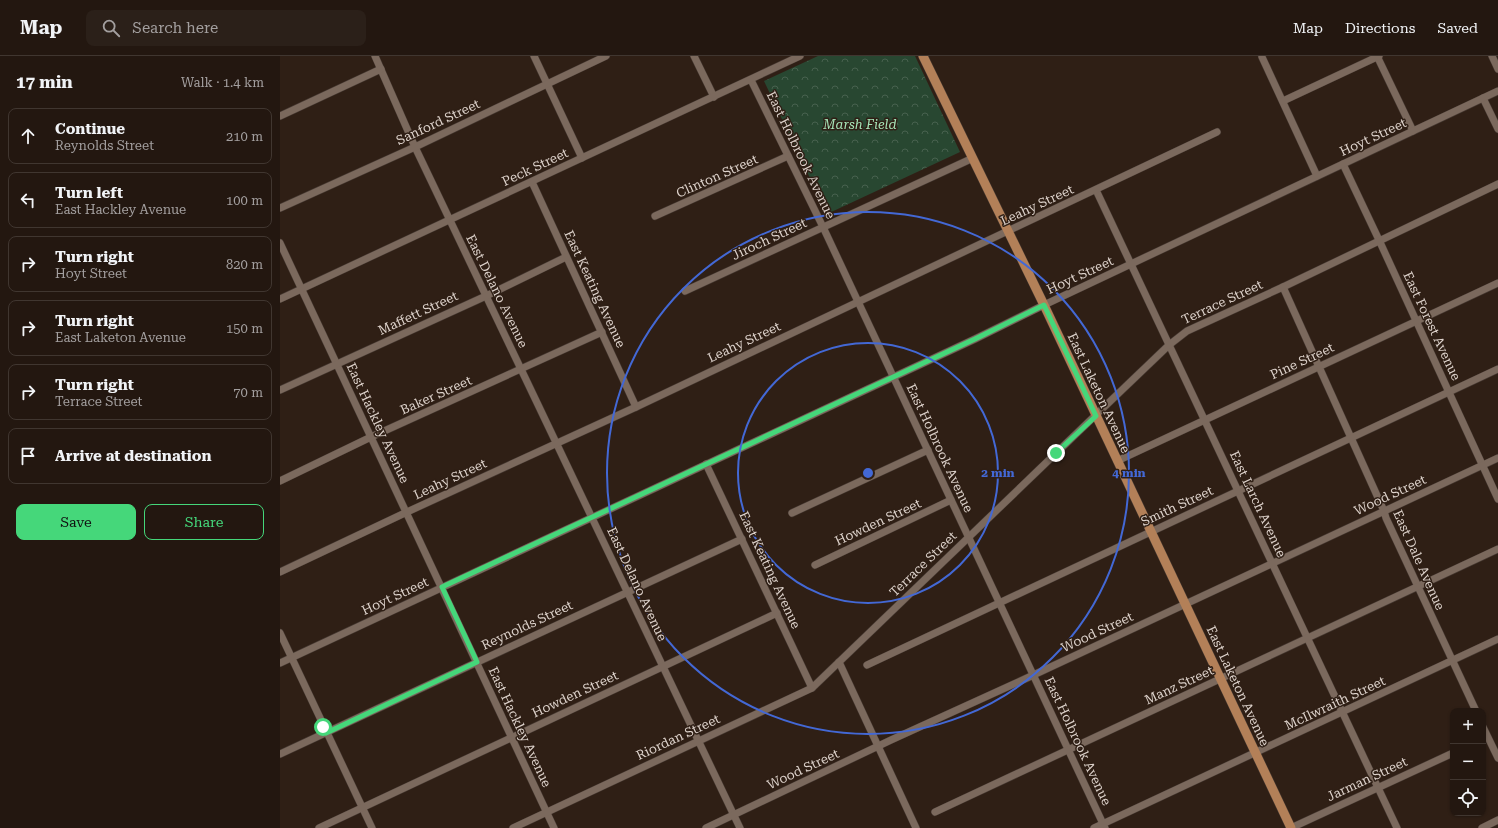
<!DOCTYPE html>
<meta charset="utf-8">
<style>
body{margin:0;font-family:"Roboto Serif",serif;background:#2b2019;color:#f1f3f6}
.controls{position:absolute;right:12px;bottom:12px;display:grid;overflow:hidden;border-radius:8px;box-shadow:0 1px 3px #0004}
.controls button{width:36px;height:36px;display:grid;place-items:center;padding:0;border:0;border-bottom:1px solid #403630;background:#231710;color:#f1f3f6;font:20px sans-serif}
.stop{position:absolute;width:12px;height:12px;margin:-9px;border:3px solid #45d77a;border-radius:50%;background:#fff}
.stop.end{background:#45d77a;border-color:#fff;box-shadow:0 1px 4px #0008}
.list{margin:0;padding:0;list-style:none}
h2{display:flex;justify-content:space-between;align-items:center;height:52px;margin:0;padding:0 16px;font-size:17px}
h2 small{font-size:13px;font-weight:400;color:#a39f9f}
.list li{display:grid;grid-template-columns:26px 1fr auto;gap:12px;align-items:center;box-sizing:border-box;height:56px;margin:0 8px 8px;padding:0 8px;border:1px solid #403630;border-radius:8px}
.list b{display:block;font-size:15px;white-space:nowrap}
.list p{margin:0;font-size:13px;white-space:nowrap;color:#a39f9f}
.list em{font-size:13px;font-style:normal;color:#a39f9f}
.actions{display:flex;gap:8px;padding:12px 16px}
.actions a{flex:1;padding:9px 0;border:1px solid #45d77a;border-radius:8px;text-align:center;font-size:14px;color:#45d77a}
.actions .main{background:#45d77a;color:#111}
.icon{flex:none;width:22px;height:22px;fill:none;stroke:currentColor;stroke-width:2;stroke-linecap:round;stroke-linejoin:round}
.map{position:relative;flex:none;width:1218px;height:772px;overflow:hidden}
header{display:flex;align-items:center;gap:24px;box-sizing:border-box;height:56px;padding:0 20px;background:#231710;border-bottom:1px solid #403630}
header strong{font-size:19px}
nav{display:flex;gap:22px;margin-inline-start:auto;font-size:14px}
.search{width:280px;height:36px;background:#2b2019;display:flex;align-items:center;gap:10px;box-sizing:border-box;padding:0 14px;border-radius:8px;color:#a39f9f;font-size:15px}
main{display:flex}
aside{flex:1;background:#231710}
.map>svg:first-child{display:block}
.park{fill:url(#park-crowns)}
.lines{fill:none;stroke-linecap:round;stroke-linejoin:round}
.minor-casing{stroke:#463932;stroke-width:8}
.major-casing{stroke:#463932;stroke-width:10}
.minor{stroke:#7b695d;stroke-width:7}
.major{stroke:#b38058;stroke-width:9}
.route{stroke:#45d77a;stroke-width:5}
.ring{fill:none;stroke:#4368d5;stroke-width:2}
.labels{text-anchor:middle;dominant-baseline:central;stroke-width:3;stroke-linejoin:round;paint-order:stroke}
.street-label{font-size:13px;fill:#ddd2cb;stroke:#2f1f15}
.park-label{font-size:13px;font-style:italic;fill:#a6e5b8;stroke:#2f1f15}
.centre{fill:#4368d5;stroke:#2f1f15;stroke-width:2}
.ring-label{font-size:12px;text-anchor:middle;font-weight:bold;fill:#4368d5;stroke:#2f1f15;stroke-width:3;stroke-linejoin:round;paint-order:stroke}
</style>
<header>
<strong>Map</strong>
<div class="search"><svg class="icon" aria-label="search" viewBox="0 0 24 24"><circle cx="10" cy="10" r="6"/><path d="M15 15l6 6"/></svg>Search here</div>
<nav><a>Map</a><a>Directions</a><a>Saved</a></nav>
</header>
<main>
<aside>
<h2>17 min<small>Walk · 1.4 km</small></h2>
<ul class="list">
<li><svg class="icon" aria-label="ahead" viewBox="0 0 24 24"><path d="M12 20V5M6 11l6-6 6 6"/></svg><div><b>Continue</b><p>Reynolds Street</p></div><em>210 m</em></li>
<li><svg class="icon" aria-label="left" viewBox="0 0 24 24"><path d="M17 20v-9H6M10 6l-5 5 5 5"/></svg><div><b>Turn left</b><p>East Hackley Avenue</p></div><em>100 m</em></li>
<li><svg class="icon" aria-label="right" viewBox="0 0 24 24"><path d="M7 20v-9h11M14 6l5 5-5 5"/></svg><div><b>Turn right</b><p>Hoyt Street</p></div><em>820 m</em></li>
<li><svg class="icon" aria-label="right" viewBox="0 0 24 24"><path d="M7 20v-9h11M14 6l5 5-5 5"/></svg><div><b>Turn right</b><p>East Laketon Avenue</p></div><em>150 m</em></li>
<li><svg class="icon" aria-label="right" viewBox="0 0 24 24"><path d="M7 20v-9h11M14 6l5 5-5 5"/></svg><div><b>Turn right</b><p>Terrace Street</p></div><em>70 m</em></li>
<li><svg class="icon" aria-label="arrive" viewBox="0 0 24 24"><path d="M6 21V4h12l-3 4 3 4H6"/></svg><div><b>Arrive at destination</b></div></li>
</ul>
<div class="actions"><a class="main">Save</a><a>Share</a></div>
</aside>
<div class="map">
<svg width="1218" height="772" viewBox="0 0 1218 772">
<defs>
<pattern id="park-crowns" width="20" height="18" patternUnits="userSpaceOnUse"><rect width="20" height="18" fill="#284731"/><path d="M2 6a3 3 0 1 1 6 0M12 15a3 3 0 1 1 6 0" fill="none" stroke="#47614e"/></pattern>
</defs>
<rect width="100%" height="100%" fill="#2f1f15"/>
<polygon class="park" points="538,0 635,0 680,96 547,158 484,25"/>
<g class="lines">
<g class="minor-casing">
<g id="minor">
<polyline points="95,0 135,91 460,772"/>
<polyline points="254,0 302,102"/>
<polyline points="414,0 434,41"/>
<polyline points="1097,0 1133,75"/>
<polyline points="1212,0 1218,13"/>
<polyline points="982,1 1037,120"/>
<polyline points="471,24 543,171 825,772"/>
<polyline points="1203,42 1218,73"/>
<polyline points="1003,45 1099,0"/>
<polyline points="0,60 101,13"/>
<polyline points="1063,108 1099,184 1218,443"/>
<polyline points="252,126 356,351"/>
<polyline points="816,134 1117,772"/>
<polyline points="0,152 135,91 326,0"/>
<polyline points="375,160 508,100"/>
<polyline points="0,187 274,772"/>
<polyline points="1003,231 1104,455 1106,462 1196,655"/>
<polyline points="405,235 693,102"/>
<polyline points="0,243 520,0"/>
<polyline points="0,334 206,240 286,201"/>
<polyline points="837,405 1218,227"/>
<polyline points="426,408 532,632"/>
<polyline points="0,425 91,381 322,276"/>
<polyline points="512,457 648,394"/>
<polyline points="535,509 671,444"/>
<polyline points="0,516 127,456 356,351 937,76"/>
<polyline points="0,577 92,772"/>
<polyline points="559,606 636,772"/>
<polyline points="0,607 695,283 764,249 1218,35"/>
<polyline points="587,609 1218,313"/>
<polyline points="1203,671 1218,702"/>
<polyline points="0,698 462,483"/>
<polyline points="655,756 1218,493"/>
<polyline points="39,772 497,557"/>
<polyline points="233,772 532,632 797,377 889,289 907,275 1003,231 1218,128"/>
<polyline points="426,772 611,684 747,622 1218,402"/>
<polyline points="814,772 1218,583"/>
<polyline points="1011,772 1173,697"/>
<polyline points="1202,772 1218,764"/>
</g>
</g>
<g class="major-casing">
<polyline id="major" points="643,0 764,249 1011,772"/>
</g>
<use href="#minor" class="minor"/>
<use href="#major" class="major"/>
</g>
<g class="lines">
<polyline class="route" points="43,671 46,677 197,606 162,531 695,283 764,249 816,360 776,397"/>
</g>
<g class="ring">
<circle cx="588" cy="417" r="130"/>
<circle cx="588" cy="417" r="261"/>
</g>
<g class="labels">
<g class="street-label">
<text transform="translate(158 66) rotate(-25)">Sanford Street</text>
<text transform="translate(1093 81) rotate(-25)">Hoyt Street</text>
<text transform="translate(521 99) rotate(64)">East Holbrook Avenue</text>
<text transform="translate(255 111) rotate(-25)">Peck Street</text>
<text transform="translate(437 120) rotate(-24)">Clinton Street</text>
<text transform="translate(757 149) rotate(-25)">Leahy Street</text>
<text transform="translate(489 183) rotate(-25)">Jiroch Street</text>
<text transform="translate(800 219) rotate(-25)">Hoyt Street</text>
<text transform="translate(315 233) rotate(65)">East Keating Avenue</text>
<text transform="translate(217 235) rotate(64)">East Delano Avenue</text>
<text transform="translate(942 246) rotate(-25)">Terrace Street</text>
<text transform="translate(138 257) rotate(-25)">Maffett Street</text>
<text transform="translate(1152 270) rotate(65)">East Forest Avenue</text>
<text transform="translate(464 286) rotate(-25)">Leahy Street</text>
<text transform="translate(1022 305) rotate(-25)">Pine Street</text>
<text transform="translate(819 337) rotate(65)">East Laketon Avenue</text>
<text transform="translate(156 339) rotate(-24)">Baker Street</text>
<text transform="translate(98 367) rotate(65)">East Hackley Avenue</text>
<text transform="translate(660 392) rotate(65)">East Holbrook Avenue</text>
<text transform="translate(170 423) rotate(-25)">Leahy Street</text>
<text transform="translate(1110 439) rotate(-25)">Wood Street</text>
<text transform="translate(978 448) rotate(65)">East Larch Avenue</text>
<text transform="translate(897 450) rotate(-25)">Smith Street</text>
<text transform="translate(598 466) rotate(-25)">Howden Street</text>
<text transform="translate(1139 504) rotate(66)">East Dale Avenue</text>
<text transform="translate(643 508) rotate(-44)">Terrace Street</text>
<text transform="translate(490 514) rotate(65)">East Keating Avenue</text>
<text transform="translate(357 528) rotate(65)">East Delano Avenue</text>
<text transform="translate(115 540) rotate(-25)">Hoyt Street</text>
<text transform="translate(247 569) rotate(-25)">Reynolds Street</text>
<text transform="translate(817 576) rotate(-25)">Wood Street</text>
<text transform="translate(899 629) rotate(-25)">Manz Street</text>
<text transform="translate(958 630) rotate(65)">East Laketon Avenue</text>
<text transform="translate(295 638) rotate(-25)">Howden Street</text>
<text transform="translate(1055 647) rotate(-25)">McIlwraith Street</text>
<text transform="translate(240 671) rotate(65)">East Hackley Avenue</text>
<text transform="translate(398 681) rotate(-25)">Riordan Street</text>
<text transform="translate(798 685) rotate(65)">East Holbrook Avenue</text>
<text transform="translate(523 713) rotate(-25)">Wood Street</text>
<text transform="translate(1087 723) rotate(-25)">Jarman Street</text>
</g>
<g class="park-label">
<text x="580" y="68">Marsh Field</text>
</g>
</g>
<circle cx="588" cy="417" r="6" class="centre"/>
<g class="ring-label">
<text x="718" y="421">2 min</text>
<text x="849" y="421">4 min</text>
</g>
</svg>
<div class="controls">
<button>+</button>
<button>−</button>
<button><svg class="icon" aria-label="locate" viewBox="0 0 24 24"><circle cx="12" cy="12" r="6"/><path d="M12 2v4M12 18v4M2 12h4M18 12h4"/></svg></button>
</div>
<div class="stop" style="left:43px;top:671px"></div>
<div class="stop end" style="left:776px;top:397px"></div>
</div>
</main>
